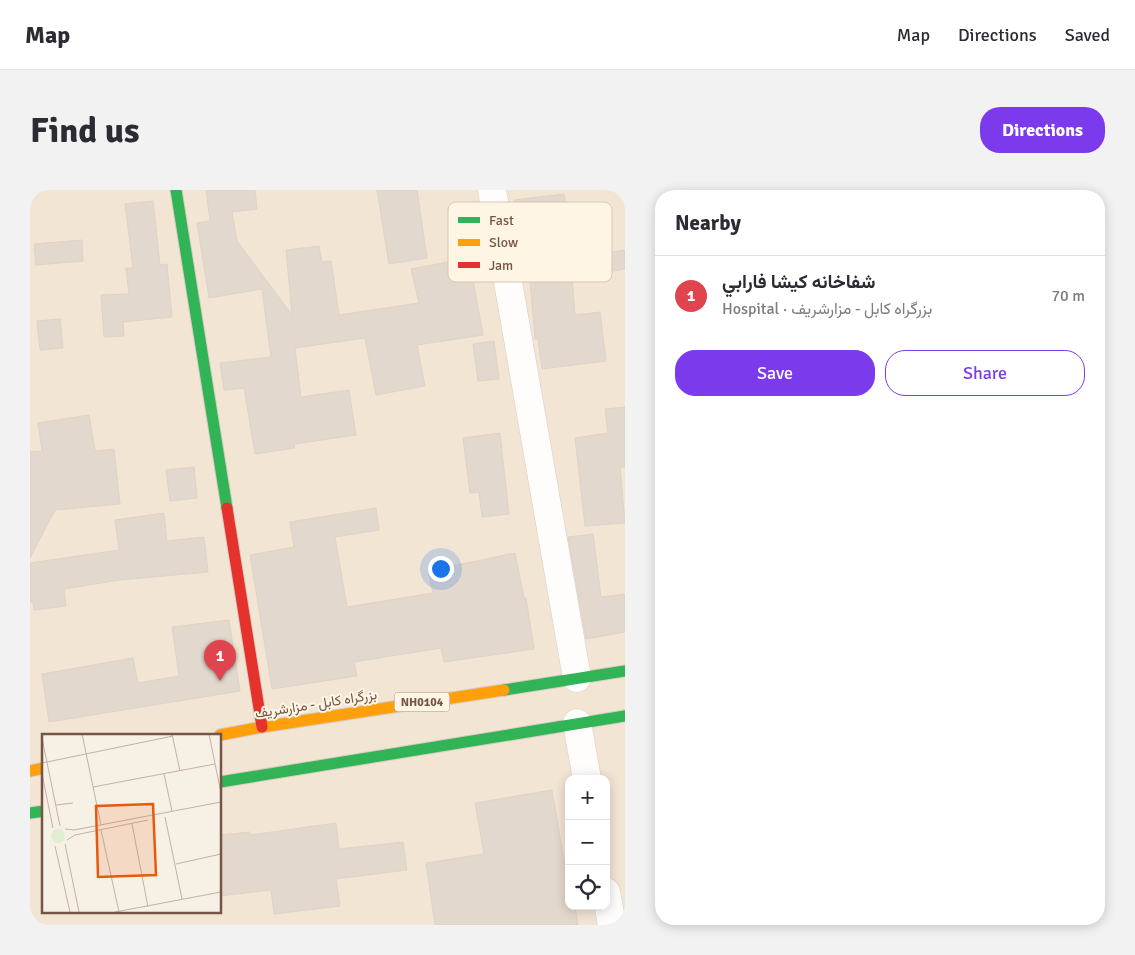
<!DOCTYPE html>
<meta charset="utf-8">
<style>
body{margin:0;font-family:Signika,Vazirmatn,sans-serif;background:#f2f2f3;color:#2b2b33}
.controls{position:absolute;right:15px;bottom:15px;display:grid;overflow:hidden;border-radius:10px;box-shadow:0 2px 12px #0003}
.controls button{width:45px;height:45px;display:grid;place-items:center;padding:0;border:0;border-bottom:1px solid #e1e1e2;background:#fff;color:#2b2b33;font:25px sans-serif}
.you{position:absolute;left:410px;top:378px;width:18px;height:18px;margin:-12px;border:4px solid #fff;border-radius:50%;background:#1a73e8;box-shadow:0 0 0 8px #1a73e833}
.badge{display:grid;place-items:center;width:32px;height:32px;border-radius:50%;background:#7c3aed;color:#fff;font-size:16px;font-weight:700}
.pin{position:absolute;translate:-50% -41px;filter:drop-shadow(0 1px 2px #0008)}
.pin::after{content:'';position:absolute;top:26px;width:18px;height:15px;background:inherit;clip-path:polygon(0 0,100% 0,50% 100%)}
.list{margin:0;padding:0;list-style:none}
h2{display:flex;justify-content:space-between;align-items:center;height:65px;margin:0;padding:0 20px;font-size:21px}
h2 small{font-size:16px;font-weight:400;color:#7c7c81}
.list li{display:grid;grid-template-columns:32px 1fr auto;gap:15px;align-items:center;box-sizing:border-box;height:80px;padding:0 20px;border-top:1px solid #e1e1e2}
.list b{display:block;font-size:19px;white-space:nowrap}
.list p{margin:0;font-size:16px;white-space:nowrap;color:#7c7c81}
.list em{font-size:16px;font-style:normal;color:#7c7c81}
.actions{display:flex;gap:10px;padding:15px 20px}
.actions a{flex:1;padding:11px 0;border:1px solid #7c3aed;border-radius:20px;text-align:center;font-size:18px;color:#7c3aed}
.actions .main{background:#7c3aed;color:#fff}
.icon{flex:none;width:28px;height:28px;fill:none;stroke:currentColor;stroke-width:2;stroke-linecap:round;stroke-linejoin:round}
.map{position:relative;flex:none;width:595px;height:735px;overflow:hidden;border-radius:20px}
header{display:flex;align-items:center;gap:30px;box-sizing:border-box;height:70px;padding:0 25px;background:#fff;border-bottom:1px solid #e1e1e2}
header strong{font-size:24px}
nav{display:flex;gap:28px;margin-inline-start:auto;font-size:18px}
.intro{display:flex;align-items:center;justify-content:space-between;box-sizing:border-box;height:120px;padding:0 30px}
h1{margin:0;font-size:35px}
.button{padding:12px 22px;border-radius:20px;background:#7c3aed;color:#fff;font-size:18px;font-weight:700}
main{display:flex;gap:30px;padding:0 30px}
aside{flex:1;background:#fff;border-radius:20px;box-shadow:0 2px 12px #0003}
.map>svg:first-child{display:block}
.residential{fill:#f3e5d4;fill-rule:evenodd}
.building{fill:#e3d8cd;stroke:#dfd2c7}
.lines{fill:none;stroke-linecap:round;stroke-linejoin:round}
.street-casing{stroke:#d7cdc3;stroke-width:29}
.fast-casing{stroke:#d7cbc1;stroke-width:13}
.slow-casing{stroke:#d7cbc1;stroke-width:13}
.jam-casing{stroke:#d7cbc1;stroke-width:13}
.street{stroke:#fefdfb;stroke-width:28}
.fast{stroke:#30b455;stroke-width:11}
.slow{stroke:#ff9f0a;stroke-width:11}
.jam{stroke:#e5322d;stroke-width:11}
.labels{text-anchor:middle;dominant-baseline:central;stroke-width:4;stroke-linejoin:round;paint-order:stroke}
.shield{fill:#fff5e5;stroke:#9e8574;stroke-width:1}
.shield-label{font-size:12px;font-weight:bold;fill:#755544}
.street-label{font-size:14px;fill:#755544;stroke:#fff5e5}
.inset-road{fill:none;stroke:#c2b2a5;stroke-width:1}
.view{fill:#e8590c;fill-opacity:0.15;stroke:#e8590c;stroke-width:2.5}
.inset-edge{fill:none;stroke:#755544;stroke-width:2.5}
.key{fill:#fff5e5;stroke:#d6c5b5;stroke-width:1}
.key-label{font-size:14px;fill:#755544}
</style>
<header>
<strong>Map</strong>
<nav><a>Map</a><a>Directions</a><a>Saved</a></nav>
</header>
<div class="intro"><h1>Find us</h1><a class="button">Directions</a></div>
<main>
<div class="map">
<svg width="595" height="735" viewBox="0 0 595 735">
<rect width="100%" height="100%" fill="#f6f0e5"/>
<path class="residential" d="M0 0H595V735H0ZM14 545H190V721H14ZM539 589H576V716H539Z"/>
<g class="building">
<polygon points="176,0 225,0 227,19 202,22 207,51 262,125 256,60 289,56 292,72 301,71 309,125 389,113 381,79 439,68 453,145 387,155 395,196 346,205 335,148 265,158 271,207 319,200 326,245 264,254 265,258 225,264 214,198 194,200 190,173 241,167 232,99 179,108 167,33 180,31"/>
<polygon points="347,0 387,0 397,68 359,74"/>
<polygon points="534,4 538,26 525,28 529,71 595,60 595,79 542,88 545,125 570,122 576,171 512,179 508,149 505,149 500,91 494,92 484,10"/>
<polygon points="123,11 130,75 137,74 142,127 93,132 94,146 74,147 71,105 99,104 96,78 103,78 95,14"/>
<polygon points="52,50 53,71 6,75 4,54"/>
<polygon points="30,129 33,158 10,160 7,131"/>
<polygon points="464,151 469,189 448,191 443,154"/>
<polygon points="595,217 595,277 590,277 595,333 555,336 545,248 578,243 575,219"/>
<polygon points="59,225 65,261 84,259 90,314 25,320 0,368 0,262 12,261 8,233"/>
<polygon points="470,243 479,324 452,327 449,302 440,303 433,248"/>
<polygon points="164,277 167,308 140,311 136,280"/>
<polygon points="346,318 349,340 305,347 317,417 403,403 398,381 485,363 494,408 496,408 504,459 414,472 411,458 324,472 327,486 242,499 220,365 264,357 260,332"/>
<polygon points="134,323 137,351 174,347 178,382 90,390 34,399 36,416 4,420 3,412 0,412 0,373 89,360 85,330"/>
<polygon points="563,344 571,407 595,404 595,442 556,449 538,347"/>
<polygon points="199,430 210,501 19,532 12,484 103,468 108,493 149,486 142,437"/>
<polygon points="522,600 535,676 539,675 539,716 545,716 548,735 405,735 396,673 454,664 445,613"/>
<polygon points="306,633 309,659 373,652 377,680 306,689 310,716 244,724 241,700 190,706 190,645 220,642 220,645"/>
</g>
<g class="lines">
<g class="street-casing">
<g id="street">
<polyline points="462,0 547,488"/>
<polyline points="547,533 557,589"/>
<polyline points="576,702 582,735"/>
</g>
</g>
<g class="fast-casing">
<g id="fast">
<polyline points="146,0 197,318"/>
<polyline points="474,500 595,481"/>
<polyline points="190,592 595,526"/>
<polyline points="0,623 14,621"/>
</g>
</g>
<g class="slow-casing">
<g id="slow">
<polyline points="190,545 232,537 474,500"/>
<polyline points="0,581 14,578"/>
</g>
</g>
<g class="jam-casing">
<polyline id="jam" points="197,318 232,537"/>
</g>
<use href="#street" class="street"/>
<use href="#fast" class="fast"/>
<use href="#slow" class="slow"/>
<use href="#jam" class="jam"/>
</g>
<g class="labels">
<rect class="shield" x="364.5" y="502.5" width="55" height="19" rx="4"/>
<g class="shield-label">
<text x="392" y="512">NH0104</text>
</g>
<g class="street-label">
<text transform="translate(286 514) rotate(-9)">بزرگراه کابل - مزارشریف</text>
</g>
</g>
<g transform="translate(12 544)">
<rect width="179" height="179" fill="#f6f0e5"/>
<path d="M9 102a7 7 0 1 1 14 0a7 7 0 1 1-14 0Z" fill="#e1eece"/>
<path class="inset-road" d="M40 0 59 91M130 0 138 37M167 0 179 59M0 4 18 92M0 29 131 2M0 40 11 94M122 40 130 77M51 53 173 30M14 71 31 69M123 83 140 165M90 90 106 173M23 95 32 96 179 68M59 96 77 178M25 106 33 101 106 86M23 110 37 178M13 112 28 178M134 130 179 120M73 178 179 158"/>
<path class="view" d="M111 70 114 141 56 143 54 72Z"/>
<rect width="179" height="179" class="inset-edge"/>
</g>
<rect x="418" y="12" width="164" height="80" rx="8" class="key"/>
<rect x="428" y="27" width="22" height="6" fill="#30b455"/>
<rect x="428" y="49" width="22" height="7" fill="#ff9f0a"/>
<rect x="428" y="72" width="22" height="6" fill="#e5322d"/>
<g class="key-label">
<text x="459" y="35">Fast</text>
<text x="459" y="57">Slow</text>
<text x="459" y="80">Jam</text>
</g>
</svg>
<div class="controls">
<button>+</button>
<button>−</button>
<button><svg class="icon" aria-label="locate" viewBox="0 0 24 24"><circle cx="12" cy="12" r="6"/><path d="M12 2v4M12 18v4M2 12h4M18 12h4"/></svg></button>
</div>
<div class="you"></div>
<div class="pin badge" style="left:190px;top:491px;background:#e0444e">1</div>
</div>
<aside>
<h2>Nearby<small></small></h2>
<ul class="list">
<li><span class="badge" style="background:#e0444e">1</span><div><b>شفاخانه كيشا فارابي</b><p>Hospital · بزرگراه کابل - مزارشریف</p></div><em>70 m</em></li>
</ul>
<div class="actions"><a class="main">Save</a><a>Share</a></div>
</aside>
</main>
